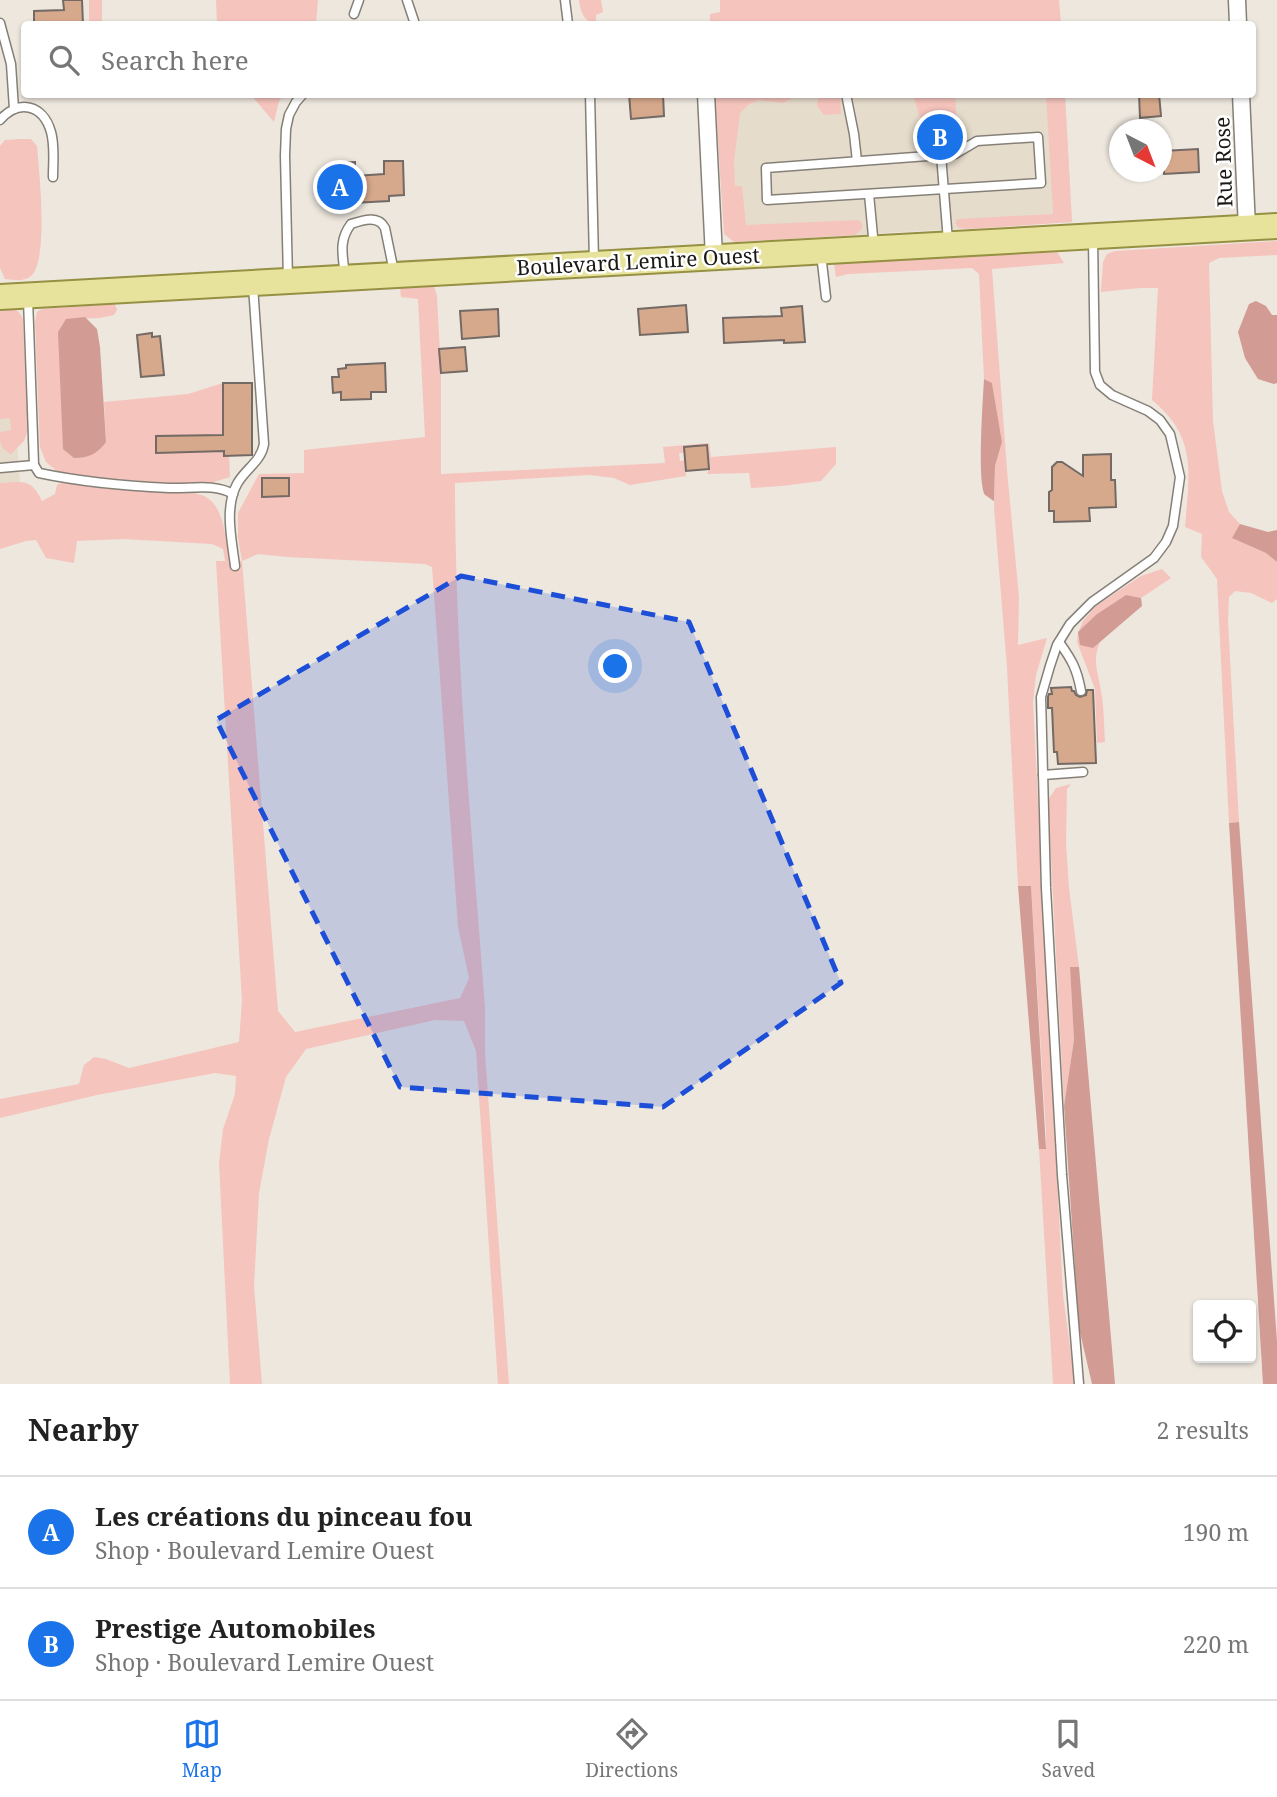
<!DOCTYPE html>
<meta charset="utf-8">
<style>
body{margin:0;font-family:"Noto Serif",serif;background:#f2f2f2;color:#222}
.controls{position:absolute;right:21px;bottom:21px;display:grid;overflow:hidden;border-radius:7px;box-shadow:0 2px 5px #0004}
.controls button{width:63px;height:63px;display:grid;place-items:center;padding:0;border:0;border-bottom:2px solid #e0e0e0;background:#fff;color:#222;font:35px sans-serif}
.compass{position:absolute;left:1109px;top:119px;width:63px;height:63px;border-radius:50%;background:#fff;box-shadow:0 2px 5px #0004;rotate:138deg}
.you{position:absolute;left:616px;top:667px;width:24px;height:24px;margin:-18px;border:5px solid #fff;border-radius:50%;background:#1a73e8;box-shadow:0 0 0 10px #1a73e833}
.badge{display:grid;place-items:center;width:46px;height:46px;border-radius:50%;background:#1a73e8;color:#fff;font-size:23px;font-weight:700}
.pin{position:absolute;translate:-50% -50%;border:4px solid #fff;box-shadow:0 2px 7px #0006}
.list{margin:0;padding:0;list-style:none}
h2{display:flex;justify-content:space-between;align-items:center;height:91px;margin:0;padding:0 28px;font-size:30px}
h2 small{font-size:23px;font-weight:400;color:#767676}
.list li{display:grid;grid-template-columns:46px 1fr auto;gap:21px;align-items:center;box-sizing:border-box;height:112px;padding:0 28px;border-top:2px solid #e0e0e0}
.list b{display:block;font-size:26px;white-space:nowrap}
.list p{margin:0;font-size:23px;white-space:nowrap;color:#767676}
.list em{font-size:23px;font-style:normal;color:#767676}
.icon{flex:none;width:38px;height:38px;fill:none;stroke:currentColor;stroke-width:2;stroke-linecap:round;stroke-linejoin:round}
.map{position:relative;flex:none;width:1277px;height:1384px;overflow:hidden}
.search{position:absolute;background:#fff;box-shadow:0 2px 5px #0004;left:21px;right:21px;top:21px;height:77px;display:flex;align-items:center;gap:18px;box-sizing:border-box;padding:0 24px;border-radius:7px;color:#767676;font-size:26px}
.sheet{height:315px;background:#fff}
nav{display:flex;justify-content:space-around;align-items:center;box-sizing:border-box;height:98px;border-top:2px solid #e0e0e0;background:#fff;font-size:19px;color:#767676}
nav a{display:grid;justify-items:center;gap:4px}
nav .on{color:#1a73e8}
.map>svg:first-child{display:block}
.built{fill:#e6dccc}
.green{fill:#f5c4bd;fill-rule:evenodd}
.forest{fill:#d29b94}
.building{fill:#d7a98c;stroke:#736a65;stroke-width:2}
.lines{fill:none;stroke-linecap:round;stroke-linejoin:round}
.lane-casing{stroke:#858077;stroke-width:11}
.street-casing{stroke:#858077;stroke-width:19}
.primary-casing{stroke:#959042;stroke-width:28}
.lane{stroke:#fff;stroke-width:8}
.street{stroke:#fff;stroke-width:16}
.primary{stroke:#e7e39c;stroke-width:24}
.marked{fill:#1d4ed8;fill-opacity:0.2;stroke:#1d4ed8;stroke-width:5;stroke-dasharray:14 9;stroke-linejoin:round}
.labels{text-anchor:middle;dominant-baseline:central;stroke-width:5;stroke-linejoin:round;paint-order:stroke}
.street-label{font-size:21px;fill:#1b1916;stroke:#fff}
</style>
<div class="map">
<svg width="1277" height="1384" viewBox="0 0 1277 1384">
<rect width="100%" height="100%" fill="#ede7de"/>
<g class="built">
<polygon points="726,95 1065,95 1072,222 734,242"/>
<polygon points="7,309 20,482 0,483 0,310"/>
</g>
<g class="green">
<rect x="89" y="0" width="13" height="24"/>
<polygon points="216,0 318,0 316,24 217,24"/>
<path d="M579 0H601L603 12 596 15V24C584 22 580 11 579 0Z"/>
<polygon points="720,0 1059,0 1061,24 710,24 710,14 720,12"/>
<polygon points="251,95 263,95 265,98 272,95 284,95 279,101 274,122"/>
<polygon points="715,95 798,95 783,103 759,100 749,104 740,113 734,161 735,186 742,186 746,225 859,220 862,224 862,229 855,235 734,242 724,234"/>
<polygon points="827,95 840,95 841,114 824,115 817,106 818,99"/>
<polygon points="913,95 955,95 957,125 949,125 948,119 921,121"/>
<polygon points="1046,95 1065,95 1072,222 968,229 959,228 955,223 957,219 1053,214"/>
<path d="M19 139H31L37 146C39 170 49 260 31 276 24 282 14 280 5 279L0 268V146L5 140Z"/>
<path d="M1277 241V255L1219 258 1209 263 1213 421 1222 491 1229 512 1240 524 1233 538 1266 553 1277 562V599L1272 603 1251 593 1235 591 1229 597 1228 621 1239 822 1229 823 1217 579 1201 557 1202 534 1185 527C1189 473 1198 438 1152 400L1158 288H1140L1101 292 1103 262 1107 254 1115 251Z"/>
<polygon points="1057,252 1064,263 992,269 1007,470 1019,597 1018,645 1047,638 1036,675 1033,702 1063,1295 1075,1384 1053,1384 1039,1149 1046,1149 1046,1132 1031,886 1018,886 1007,668 994,508 995,466 1002,442 992,383 984,379 979,274 972,268 848,274 836,277 834,264"/>
<path d="M434 286 437 296 441 373V474L665 463 663 447 709 443 711 457 836 447V464L821 481 782 486 751 488 749 473 707 474 709 469 707 446 684 447V453H679L680 461 685 460 686 476 630 485 614 478 590 475 455 483C455 658 472 832 485 1007V1053L509 1384H498L476 1051 464 1021 435 1020 306 1049 286 1077 269 1139 259 1193 254 1286 262 1384H230L219 1163 223 1129 235 1094 236 1076 215 1073 97 1095 0 1118V1099L79 1084 84 1065 94 1057 106 1059 129 1068 239 1042 242 1001 216 561H225L223 549 212 544 123 539 77 541 74 563 46 558 36 540 26 541 0 549V483C23 482 31 478 42 501L55 494 57 485 61 483 195 493C199 495 203 495 206 497 225 508 226 541 229 560L242 561 238 538V513L259 474 304 473V450L425 437 418 299 401 297 400 287ZM262 478H288L289 496 262 497ZM258 554 287 557 425 564 432 567 458 927 469 978 460 998 295 1032 278 1011 242 561Z"/>
<polygon points="115,304 117,310 114,315 100,318 67,319 106,441 104,402 188,394 223,383 224,455 229,455 230,477 207,484 168,483 74,476 58,472 46,462 40,447 35,322 37,312 42,309"/>
<path d="M7 309C16 309 19 310 23 319L28 430 24 441 11 454C0 448 0 444 0 432L11 430 10 418 0 419V312Z"/>
<path d="M1162 569 1171 578 1141 598 1126 595 1097 614 1093 647 1100 642C1092 661 1098 671 1101 691 1104 707 1104 725 1105 742L1097 743 1095 689 1077 642 1078 633 1083 621 1097 605 1141 576Z"/>
<polygon points="1071,784 1067,789 1066,843 1069,888 1079,967 1070,967 1074,1040 1064,1106 1048,800 1056,788"/>
</g>
<g class="forest">
<polygon points="1256,301 1266,306 1272,315 1277,315 1277,383 1274,384 1258,379 1245,358 1238,332 1249,304"/>
<path d="M85 317 97 329 100 347 106 442C97 454 89 458 74 458L63 449 58 332 66 319Z"/>
<path d="M984 379 992 383 1002 442 995 466 994 501C993 501 986 495 985 495 977 482 983 398 984 379Z"/>
<polygon points="1240,524 1268,532 1277,530 1277,562 1266,553 1232,538"/>
<polygon points="1126,595 1141,598 1142,606 1093,648 1080,645 1078,632 1097,614"/>
<polygon points="1239,822 1277,1341 1277,1384 1263,1384 1229,823"/>
<polygon points="1018,886 1031,886 1046,1149 1039,1149"/>
<polygon points="1070,967 1079,967 1115,1384 1092,1384 1079,1328 1064,1106 1074,1040"/>
</g>
<g class="building">
<polygon points="63,0 82,0 83,24 34,24 34,11 64,10"/>
<polygon points="629,94 663,94 664,116 631,119"/>
<polygon points="1139,94 1159,94 1161,116 1140,118"/>
<polygon points="948,119 950,144 923,146 921,121"/>
<polygon points="1198,149 1199,172 1164,174 1163,151"/>
<polygon points="384,161 403,161 404,195 389,196 389,201 353,203 353,196 334,196 333,177 337,177 337,163 355,162 355,176 384,174"/>
<polygon points="686,305 688,332 640,335 638,309"/>
<polygon points="802,306 805,342 784,343 784,340 724,343 723,318 782,316 781,308"/>
<polygon points="498,309 499,336 462,339 460,311"/>
<polygon points="152,333 152,337 160,336 164,375 141,377 137,335"/>
<polygon points="465,347 467,371 441,373 439,349"/>
<polygon points="385,363 386,392 371,392 371,399 341,400 341,392 333,393 332,377 339,377 338,369 346,368 346,365"/>
<polygon points="223,383 252,383 252,455 224,456 224,451 156,453 156,436 223,435"/>
<polygon points="707,445 709,469 686,471 684,447"/>
<polygon points="1111,454 1111,480 1115,480 1116,507 1089,508 1090,521 1054,522 1054,511 1049,511 1049,492 1052,490 1052,467 1057,462 1062,462 1083,476 1083,455"/>
<polygon points="262,478 289,478 289,496 262,497"/>
<polygon points="1071,687 1072,691 1074,691 1076,695 1080,697 1086,695 1087,690 1093,690 1096,763 1058,764 1057,752 1054,752 1052,708 1048,708 1048,697 1049,694 1052,694 1051,688"/>
</g>
<g class="lines">
<g class="lane-casing">
<g id="lane">
<polyline points="407,0 415,24"/>
<polyline points="565,0 568,24"/>
<polyline points="354,14 359,0"/>
<polyline points="0,23 11,64 14,109"/>
<polyline points="590,94 594,261"/>
<polyline points="846,94 854,134 857,161"/>
<path d="M0 120C18 99 43 104 51 132 55 146 53 162 53 177"/>
<polygon points="1038,137 1041,183 767,200 766,168 955,154 977,141"/>
<polyline points="941,155 948,241"/>
<polyline points="869,194 874,247"/>
<polyline points="821,254 826,297"/>
<path d="M345 276C343 256 338 241 351 224 363 220 378 215 385 228L394 272"/>
<polyline points="288,279 285,156 286,129 289,115 296,102 303,94"/>
<path d="M34 465 39 473C82 482 126 486 169 488 190 489 214 483 233 494"/>
<polyline points="0,468 34,465 28,299"/>
<path d="M235 566C232 541 224 508 237 484 245 469 261 462 264 444L253 286"/>
<path d="M1059 642C1072 660 1077 669 1081 691"/>
<polyline points="1043,775 1083,772"/>
<polyline points="1079,1384 1062,1175 1046,888 1041,697 1050,666 1057,645 1070,624 1092,602 1154,558 1166,542 1173,526 1180,477 1170,434 1160,420 1148,411 1112,395 1100,385 1095,372 1093,239"/>
</g>
</g>
<g class="street-casing">
<g id="street">
<polyline points="1237,0 1238,24"/>
<polyline points="706,94 714,257"/>
<polyline points="1241,94 1247,228"/>
</g>
</g>
<g class="primary-casing">
<polyline id="primary" points="0,297 1277,226"/>
</g>
<use href="#lane" class="lane"/>
<use href="#street" class="street"/>
<use href="#primary" class="primary"/>
</g>
<path class="marked" d="M461 576 689 622 841 983 663 1107 400 1087 216 720Z"/>
<g class="labels">
<g class="street-label">
<text transform="translate(1223 162) rotate(-92)">Rue Rose</text>
<text transform="translate(638 261) rotate(-3)">Boulevard Lemire Ouest</text>
</g>
</g>
</svg>
<div class="controls">
<button><svg class="icon" aria-label="locate" viewBox="0 0 24 24"><circle cx="12" cy="12" r="6"/><path d="M12 2v4M12 18v4M2 12h4M18 12h4"/></svg></button>
</div>
<svg class="compass" viewBox="-18 -18 36 36"><path d="M0-13l5 13h-10z" fill="#e53935"/><path d="M0 13l5-13h-10z" fill="#767676"/></svg>
<div class="you"></div>
<div class="pin badge" style="left:340px;top:187px">A</div>
<div class="pin badge" style="left:940px;top:137px">B</div>
<div class="search"><svg class="icon" aria-label="search" viewBox="0 0 24 24"><circle cx="10" cy="10" r="6"/><path d="M15 15l6 6"/></svg>Search here</div>
</div>
<section class="sheet">
<h2>Nearby<small>2 results</small></h2>
<ul class="list">
<li><span class="badge">A</span><div><b>Les créations du pinceau fou</b><p>Shop · Boulevard Lemire Ouest</p></div><em>190 m</em></li>
<li><span class="badge">B</span><div><b>Prestige Automobiles</b><p>Shop · Boulevard Lemire Ouest</p></div><em>220 m</em></li>
</ul>
</section>
<nav>
<a class="on"><svg class="icon" aria-label="map" viewBox="0 0 24 24"><path d="M3 6l6-2 6 2 6-2v14l-6 2-6-2-6 2zM9 4v14M15 6v14"/></svg>Map</a>
<a><svg class="icon" aria-label="directions" viewBox="0 0 24 24"><path d="M12 3l9 9-9 9-9-9zM9 14v-3h6M13 9l2 2-2 2"/></svg>Directions</a>
<a><svg class="icon" aria-label="saved" viewBox="0 0 24 24"><path d="M7 4h10v16l-5-4-5 4z"/></svg>Saved</a>
</nav>
